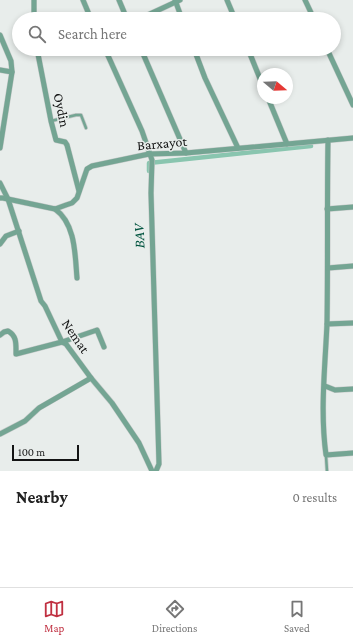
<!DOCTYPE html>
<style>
body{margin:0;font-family:"Crimson Pro",serif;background:#f6f6f6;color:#222}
.compass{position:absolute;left:257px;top:68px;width:36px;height:36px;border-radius:50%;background:#fff;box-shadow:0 2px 6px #0003;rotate:109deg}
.scale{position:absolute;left:12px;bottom:10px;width:67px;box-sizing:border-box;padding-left:4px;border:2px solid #131414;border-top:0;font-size:11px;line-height:14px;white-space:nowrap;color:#131414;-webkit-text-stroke:3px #e8edeb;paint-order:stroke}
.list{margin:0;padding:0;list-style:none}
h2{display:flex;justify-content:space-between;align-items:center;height:52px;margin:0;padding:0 16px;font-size:17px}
h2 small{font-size:13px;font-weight:400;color:#767676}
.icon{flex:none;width:22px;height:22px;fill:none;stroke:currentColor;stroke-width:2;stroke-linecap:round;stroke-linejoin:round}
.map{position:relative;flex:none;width:353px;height:471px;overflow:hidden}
.search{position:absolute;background:#fff;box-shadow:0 2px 6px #0003;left:12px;right:12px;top:12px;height:44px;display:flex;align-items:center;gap:10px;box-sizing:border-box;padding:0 14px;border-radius:22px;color:#767676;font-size:15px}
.sheet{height:116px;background:#fff}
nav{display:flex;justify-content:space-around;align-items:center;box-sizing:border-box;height:56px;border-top:1px solid #e0e0e0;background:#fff;font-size:11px;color:#767676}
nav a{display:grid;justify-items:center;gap:2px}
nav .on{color:#c03041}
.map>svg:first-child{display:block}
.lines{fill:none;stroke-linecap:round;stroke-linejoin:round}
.canal{stroke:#89c5af;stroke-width:4.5}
.lane-casing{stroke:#c6cac9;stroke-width:4}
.street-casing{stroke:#c6cac9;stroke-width:6}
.lane{stroke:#74a593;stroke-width:2.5}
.street{stroke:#74a593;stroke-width:5}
.labels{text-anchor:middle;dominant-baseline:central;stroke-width:3;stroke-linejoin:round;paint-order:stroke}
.street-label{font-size:14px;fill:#131414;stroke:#e8edeb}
.water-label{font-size:15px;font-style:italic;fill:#00543f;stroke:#e8edeb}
</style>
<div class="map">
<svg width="353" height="471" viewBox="0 0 353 471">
<rect width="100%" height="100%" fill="#e8edeb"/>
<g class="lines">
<polyline class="canal" points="149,171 149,163 311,146"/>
<g class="lane-casing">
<g id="lane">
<polyline points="51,121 76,115 81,115 86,128"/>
<polyline points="326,456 327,471"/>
</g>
</g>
<g class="street-casing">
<g id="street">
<polyline points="83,0 91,19"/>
<polyline points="119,0 127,19"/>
<polyline points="175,0 182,19"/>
<polyline points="227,0 235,19"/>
<polyline points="305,0 314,19"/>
<polyline points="34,19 34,0"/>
<polyline points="139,19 180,0"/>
<polyline points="0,35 11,61 12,72 0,148"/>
<polyline points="37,49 51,121 56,140 65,142 67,145 79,191"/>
<polyline points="105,49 142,131 152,160 151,193 159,464 156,471"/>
<polyline points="141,49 186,153"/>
<polyline points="194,49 205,78 238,148"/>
<polyline points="248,49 263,86"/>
<polyline points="327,49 353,105"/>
<polyline points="0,70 12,72"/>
<polyline points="268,98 287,144"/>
<path d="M328 140C327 201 328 263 327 324 325 368 320 412 326 455L353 453"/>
<polyline points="0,183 8,199 41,301 45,306 62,342 66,344 91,378 112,403 139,443 152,471"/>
<polyline points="0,198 3,198 55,209 66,205 72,203 77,198 87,169 92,166 149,154 186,153 353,138"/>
<path d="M55 209C76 224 75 256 77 278"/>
<polyline points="327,209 353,207"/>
<polyline points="0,244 6,236 19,231"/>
<polyline points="328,268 353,266"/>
<polyline points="327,324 353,323"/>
<path d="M0 335 4 332 8 331C17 336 16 344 16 354L62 342 97 330 104 347"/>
<polyline points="325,386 335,390 353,389"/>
<polyline points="0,434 25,421 39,408 91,378"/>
</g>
</g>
<use href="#lane" class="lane"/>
<use href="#street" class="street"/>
</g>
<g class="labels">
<g class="street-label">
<text transform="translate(62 110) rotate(78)">Oydin</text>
<text transform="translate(162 143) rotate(-5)">Barxayot</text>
<text transform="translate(76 336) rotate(56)">Nemat</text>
</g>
<g class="water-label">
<text transform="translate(139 236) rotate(-92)">BAV</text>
</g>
</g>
</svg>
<svg class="compass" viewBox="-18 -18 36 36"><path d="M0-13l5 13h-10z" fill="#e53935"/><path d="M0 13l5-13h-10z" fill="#767676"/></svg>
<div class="scale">100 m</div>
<div class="search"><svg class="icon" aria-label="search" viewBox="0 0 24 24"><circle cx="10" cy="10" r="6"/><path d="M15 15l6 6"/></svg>Search here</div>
</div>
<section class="sheet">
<h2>Nearby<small>0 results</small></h2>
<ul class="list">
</ul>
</section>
<nav>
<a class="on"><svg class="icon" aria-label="map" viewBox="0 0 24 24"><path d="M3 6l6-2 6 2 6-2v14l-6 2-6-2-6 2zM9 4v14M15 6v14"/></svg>Map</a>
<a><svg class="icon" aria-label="directions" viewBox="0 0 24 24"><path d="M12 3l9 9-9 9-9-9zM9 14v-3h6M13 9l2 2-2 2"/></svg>Directions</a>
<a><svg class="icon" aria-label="saved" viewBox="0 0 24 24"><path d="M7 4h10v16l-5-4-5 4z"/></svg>Saved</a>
</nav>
